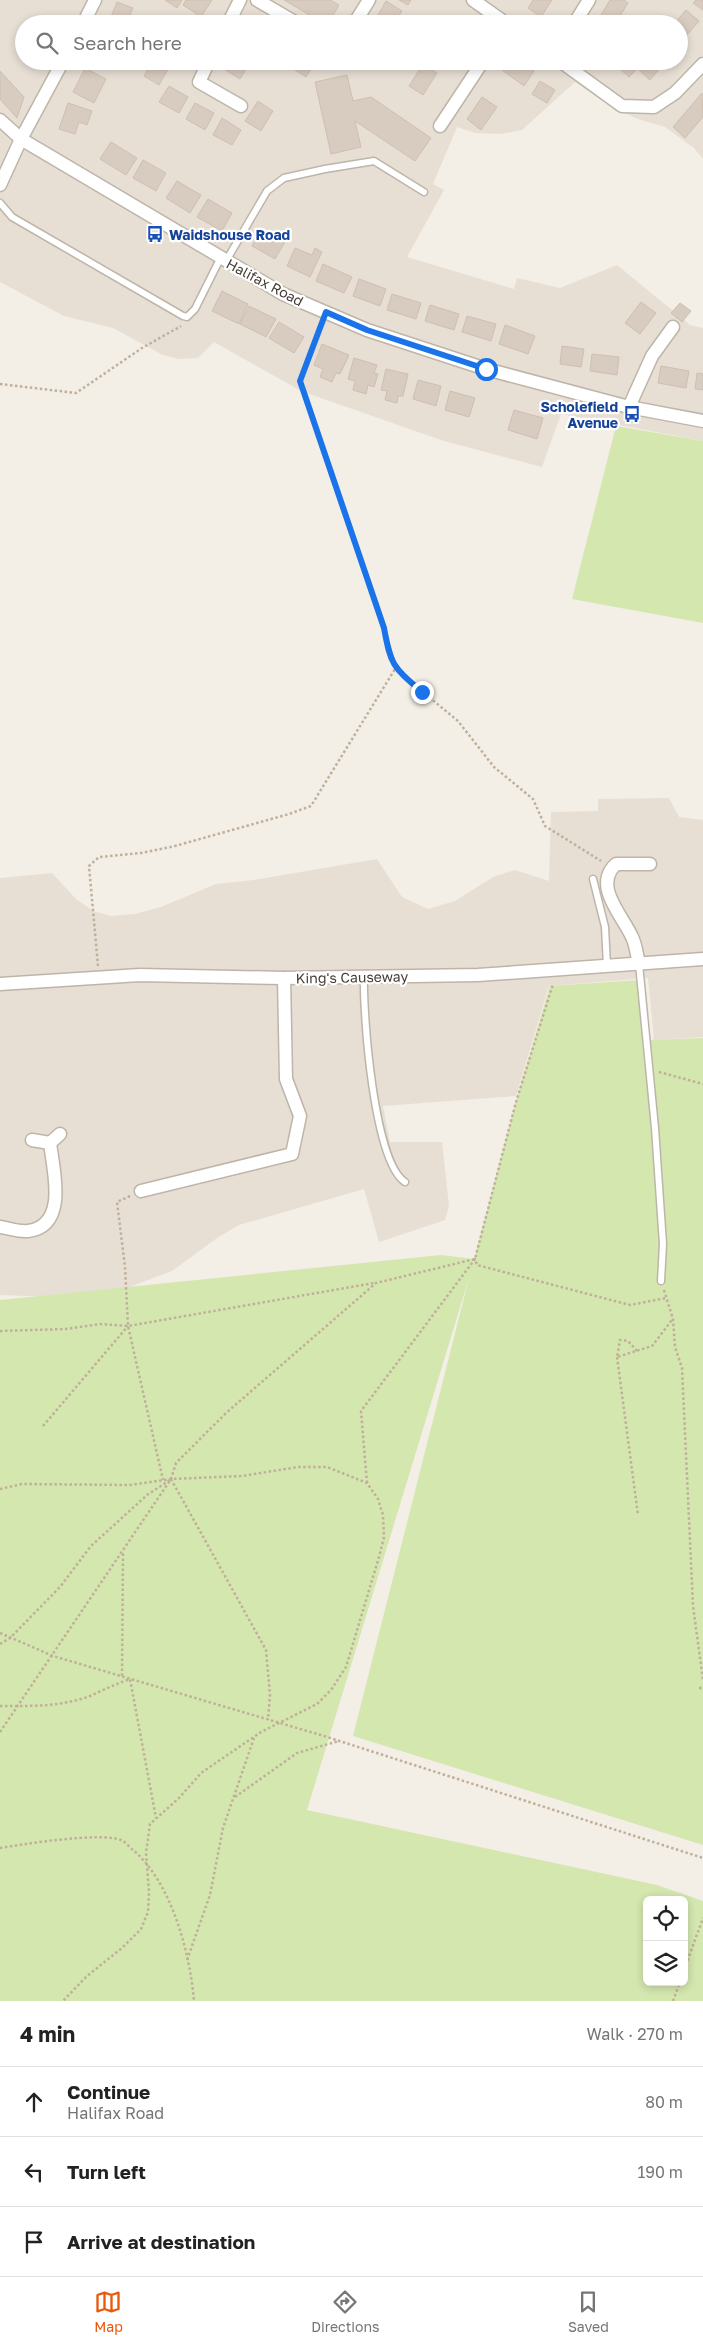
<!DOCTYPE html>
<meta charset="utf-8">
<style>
body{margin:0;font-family:"Golos Text",sans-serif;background:#f6f6f6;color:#222}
.controls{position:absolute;right:15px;bottom:15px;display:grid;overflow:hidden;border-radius:8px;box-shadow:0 2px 8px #0003}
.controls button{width:45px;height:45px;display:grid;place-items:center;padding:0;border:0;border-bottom:1px solid #e0e0e0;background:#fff;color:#222;font:25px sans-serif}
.stop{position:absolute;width:15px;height:15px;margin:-11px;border:4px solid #1a73e8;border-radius:50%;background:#fff}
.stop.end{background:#1a73e8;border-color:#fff;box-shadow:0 1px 5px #0008}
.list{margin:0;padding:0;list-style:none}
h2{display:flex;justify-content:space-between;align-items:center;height:65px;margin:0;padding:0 20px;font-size:21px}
h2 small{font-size:16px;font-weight:400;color:#767676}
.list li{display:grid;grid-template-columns:32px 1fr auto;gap:15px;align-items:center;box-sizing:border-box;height:70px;padding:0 20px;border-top:1px solid #e0e0e0}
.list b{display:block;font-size:19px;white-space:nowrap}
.list p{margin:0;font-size:16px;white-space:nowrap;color:#767676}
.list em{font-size:16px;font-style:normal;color:#767676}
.icon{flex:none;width:28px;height:28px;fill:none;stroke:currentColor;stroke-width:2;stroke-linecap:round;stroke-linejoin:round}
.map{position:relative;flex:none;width:703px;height:2001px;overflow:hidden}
.search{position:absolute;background:#fff;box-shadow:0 2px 8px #0003;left:15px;right:15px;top:15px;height:55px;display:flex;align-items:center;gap:12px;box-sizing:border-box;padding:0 18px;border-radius:28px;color:#767676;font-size:19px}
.sheet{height:275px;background:#fff}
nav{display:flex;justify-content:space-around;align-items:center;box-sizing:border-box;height:70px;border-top:1px solid #e0e0e0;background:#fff;font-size:14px;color:#767676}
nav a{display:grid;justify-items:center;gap:2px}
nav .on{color:#ea580c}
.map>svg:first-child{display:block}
.residential{fill:#e7dfd4;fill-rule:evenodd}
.green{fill:#d4e7af;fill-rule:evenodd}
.building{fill:#d8cbbf;stroke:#cfbfaf}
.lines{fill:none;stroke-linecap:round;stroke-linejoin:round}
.lane-casing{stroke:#beb5a9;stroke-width:9}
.street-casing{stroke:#beb5a9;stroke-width:15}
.path{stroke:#c0af9a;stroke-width:2.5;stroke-dasharray:2.5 2.5;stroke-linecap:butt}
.lane{stroke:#fff;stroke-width:6}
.street{stroke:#fff;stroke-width:12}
.route{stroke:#1a73e8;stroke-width:6}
.labels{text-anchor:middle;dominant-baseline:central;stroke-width:4.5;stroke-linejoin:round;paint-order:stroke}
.transit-label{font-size:14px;font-weight:bold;fill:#164399;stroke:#fff;text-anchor:start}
.street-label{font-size:14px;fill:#463e36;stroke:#fff}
</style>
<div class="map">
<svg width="703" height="2001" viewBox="0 0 703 2001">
<rect width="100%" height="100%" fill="#f3eee6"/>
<g class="residential">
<path d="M0 0H703V159L694 148 665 127 638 119 613 108 575 82 522 130 500 134 475 133 457 127 433 184 444 190 407 257 514 289 517 278 560 288 617 265 690 325 703 328V441L561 414 542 467 441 440 301 391 214 342 198 358 179 359 163 355 113 328 64 316 0 282ZM24 24H679V61H24Z"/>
<polygon points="669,798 679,817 703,820 703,1037 654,1040 648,978 549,986 516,1096 383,1106 390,1142 442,1142 449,1206 445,1220 379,1242 364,1189 239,1225 217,1238 172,1271 132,1286 132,1300 0,1295 0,878 52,873 76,899 93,911 111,916 135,914 161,907 216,884 254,880 377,859 402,897 428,909 455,901 493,877 515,870 549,881 551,812 598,811 598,799"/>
</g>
<g class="green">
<polygon points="616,426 703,441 703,623 572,599"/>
<path d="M640 980 644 1040 703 1038V1845L353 1736 469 1278 307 1810 657 1885 703 1901V2001H0V1300L441 1255 474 1259 517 1097 550 986ZM647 1900H684V1982H647Z"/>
</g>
<g class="building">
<polygon points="165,0 182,0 177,8"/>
<polygon points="186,0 212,0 201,17 183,5"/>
<polygon points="284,0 330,0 339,5 328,24 325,24"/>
<polygon points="399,0 411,0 408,5"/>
<polygon points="533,0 552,0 541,17 528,8"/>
<polygon points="610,0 624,0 628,3 615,24 608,24 599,18"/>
<polygon points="696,0 703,0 703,10 693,3"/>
<polygon points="386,1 402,11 394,24 373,24"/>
<polygon points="117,2 133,8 126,24 108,24"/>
<polygon points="686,10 699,21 679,44 679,24 674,24"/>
<polygon points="90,61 110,61 107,69"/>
<polygon points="153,61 166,61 171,64 159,85 144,76"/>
<polygon points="229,61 251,61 240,79 224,69"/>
<polygon points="289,61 316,61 306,77 287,65"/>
<polygon points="509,61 521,61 534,71 524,86 502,70"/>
<polygon points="625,61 635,61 640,66 629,77 619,68"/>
<polygon points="647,61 654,61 661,67 650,80 639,70"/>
<polygon points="423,64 437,73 423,95 409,86"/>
<polygon points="85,68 106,79 94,103 73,92"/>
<polygon points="0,71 24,97 17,118 0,99"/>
<polygon points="347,75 353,101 371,97 431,138 415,161 355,121 361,147 331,154 315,82"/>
<polygon points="540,81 555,90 547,103 532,94"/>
<polygon points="169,86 188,97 179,113 159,102"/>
<polygon points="702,93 703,117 685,138 673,127"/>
<polygon points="482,97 497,107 481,130 467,119"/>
<polygon points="258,101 273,111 261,131 245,121"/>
<polygon points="68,103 92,111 87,125 79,122 75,134 59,129"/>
<polygon points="195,103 214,113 205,130 186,119"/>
<polygon points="222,118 241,130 232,145 213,135"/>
<polygon points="111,142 137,158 126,175 100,159"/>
<polygon points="143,160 166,173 156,191 133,178"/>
<polygon points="177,181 201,195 190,213 166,198"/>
<polygon points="208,199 232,213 222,231 197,217"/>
<polygon points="261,229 285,242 275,259 252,246"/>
<polygon points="295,248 312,255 315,248 322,252 310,277 287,266"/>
<polygon points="323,264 352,277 344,293 316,281"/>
<polygon points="359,279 386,289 380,306 353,296"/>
<polygon points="222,291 248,304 239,324 212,311"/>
<polygon points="392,294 421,303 416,319 387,310"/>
<polygon points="641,302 656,313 640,334 625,323"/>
<polygon points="680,303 691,311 682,322 671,313"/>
<polygon points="430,305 459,314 454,330 425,321"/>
<polygon points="249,306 276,319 266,337 240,324"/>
<polygon points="467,316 496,324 491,341 462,332"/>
<polygon points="279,322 304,337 294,353 269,338"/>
<polygon points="505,325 535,336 528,354 499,344"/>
<polygon points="322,344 349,355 340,374 336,373 332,382 320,377 323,369 314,365"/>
<polygon points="562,346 584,349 581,367 560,364"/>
<polygon points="592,354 619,357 617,375 590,371"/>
<polygon points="354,358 377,365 374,373 378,374 374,387 368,385 366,394 353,390 355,381 348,379"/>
<polygon points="661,366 689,371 686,388 658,383"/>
<polygon points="386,369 408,374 403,396 398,396 397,403 385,400 387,391 381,390"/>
<polygon points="697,373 703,374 703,390 695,389"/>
<polygon points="418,380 441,386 436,406 413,399"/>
<polygon points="450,391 475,398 469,417 445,410"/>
<polygon points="514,410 543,418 537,439 508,430"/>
</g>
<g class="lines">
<g class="lane-casing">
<g id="lane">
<polyline points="0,203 12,217 183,316 187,317 195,309 220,259"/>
<polyline points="226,261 267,191 284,178 325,169 374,161 424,192"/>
<polyline points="593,879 605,927 607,966"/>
<polyline points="639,964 655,1128 663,1244 661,1281"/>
<path d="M364 977C363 1016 374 1162 405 1182"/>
</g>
</g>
<g class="street-casing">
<g id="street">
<polyline points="257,0 298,24"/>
<polyline points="473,0 507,24"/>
<polyline points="83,24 95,0"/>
<polyline points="228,24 240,0"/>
<polyline points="354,24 369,0"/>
<polyline points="574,24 589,0"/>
<polyline points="209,61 199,82 241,106"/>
<polyline points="560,61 622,106 654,107 675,93 703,64"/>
<polyline points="0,120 21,139 283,294 367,330 486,369 629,407 703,421"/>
<polyline points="440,126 483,61"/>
<polyline points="0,185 21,139 63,61"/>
<polyline points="629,407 652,356 673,327"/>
<path d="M639 964C637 956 636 945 632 937 623 916 592 886 616 864H650"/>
<polyline points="0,984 140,975 284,978 478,975 703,959"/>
<polyline points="32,1140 50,1143 60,1134"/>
<polyline points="141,1191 292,1154 300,1116 286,1079 284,978"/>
<path d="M0 1227C8 1228 19 1232 28 1231 69 1226 53 1169 50 1143"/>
</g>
</g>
<g class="path">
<polyline points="322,323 300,381 385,627 388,650 395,669 458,721 494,767 533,799 545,826 601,861"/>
<polyline points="0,384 76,393 142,348 181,326"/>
<polyline points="98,966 89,866 99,857 141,853 175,846 289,814 311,806 395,669"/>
<polyline points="659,1072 703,1084"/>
<polyline points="130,1196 117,1202 125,1267 128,1326 163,1480"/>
<polyline points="664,1290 673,1319 675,1347 682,1368 693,1606 703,1680"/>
<polyline points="0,1331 66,1329 100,1324 128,1326 374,1283"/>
<polyline points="637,1351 628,1341 620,1340 617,1357 652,1346 672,1320"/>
<polyline points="617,1357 638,1515"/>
<polyline points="43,1426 128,1326"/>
<polyline points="171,1479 266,1650 270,1695 268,1720"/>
<polyline points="367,1483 361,1411 475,1259 477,1265 630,1305 666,1298"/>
<polyline points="0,1489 22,1484 130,1485 171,1479 242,1476 298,1467 327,1467 367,1483 378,1499 383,1515 384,1537 379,1557 346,1667 331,1690 317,1704 261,1732 201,1773 179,1798 150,1824 146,1853 149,1892 148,1912 141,1929 122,1948 87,1976 63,2001"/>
<polyline points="0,1633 53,1656 324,1736 703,1858"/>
<polyline points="0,1644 10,1638 60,1587 91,1546 147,1495 170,1480"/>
<polyline points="122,1676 123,1552"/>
<polyline points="699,1688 703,1688"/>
<path d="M0 1706C30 1706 61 1707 90 1696 103 1690 116 1684 130 1679L156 1818"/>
<polyline points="0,1732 171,1479 176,1463 226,1413 376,1283 475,1259 516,1102 553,984"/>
<polyline points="235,1797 297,1753 339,1741"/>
<path d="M0 1848C24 1844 100 1832 121 1840 125 1841 129 1847 133 1850 171 1882 190 1952 194 2001"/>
<polyline points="187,1960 210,1895 223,1828 254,1738"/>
<polyline points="684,1970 703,1918"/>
<polyline points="673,2001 680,1982"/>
</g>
<use href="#lane" class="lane"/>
<use href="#street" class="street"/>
</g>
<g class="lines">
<path class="route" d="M422 692C393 667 391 666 384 628L300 381 326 312 367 330 486 369"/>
</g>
<defs>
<g id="bus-bare" transform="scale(1.35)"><path d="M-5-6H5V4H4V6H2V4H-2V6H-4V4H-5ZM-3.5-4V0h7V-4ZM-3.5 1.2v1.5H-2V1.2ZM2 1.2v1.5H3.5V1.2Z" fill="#1a4fb4" stroke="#fff" stroke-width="2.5" paint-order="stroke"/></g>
</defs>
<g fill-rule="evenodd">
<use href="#bus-bare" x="155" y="234"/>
<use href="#bus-bare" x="632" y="414"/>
</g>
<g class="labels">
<g class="transit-label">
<text x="169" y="234">Waidshouse Road</text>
<text x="618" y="406" text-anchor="end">Scholefield<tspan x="618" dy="16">Avenue</tspan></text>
</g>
<g class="street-label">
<text transform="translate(265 282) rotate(28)">Halifax Road</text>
<text transform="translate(352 977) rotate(-1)">King's Causeway</text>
</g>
</g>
</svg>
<div class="controls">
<button><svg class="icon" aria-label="locate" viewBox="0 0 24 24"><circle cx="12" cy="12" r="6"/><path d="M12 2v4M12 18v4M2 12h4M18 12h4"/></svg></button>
<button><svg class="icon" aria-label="layers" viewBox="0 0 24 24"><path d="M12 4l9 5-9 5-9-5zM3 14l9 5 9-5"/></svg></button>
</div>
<div class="stop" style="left:486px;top:369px"></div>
<div class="stop end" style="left:422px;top:692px"></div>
<div class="search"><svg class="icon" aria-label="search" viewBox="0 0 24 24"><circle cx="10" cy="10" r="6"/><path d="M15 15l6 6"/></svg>Search here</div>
</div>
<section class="sheet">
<h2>4 min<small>Walk · 270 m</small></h2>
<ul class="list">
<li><svg class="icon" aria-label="ahead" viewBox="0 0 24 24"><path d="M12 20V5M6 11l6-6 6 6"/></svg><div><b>Continue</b><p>Halifax Road</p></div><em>80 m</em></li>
<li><svg class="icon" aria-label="left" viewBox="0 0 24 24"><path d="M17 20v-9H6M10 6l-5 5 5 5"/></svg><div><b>Turn left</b></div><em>190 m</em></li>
<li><svg class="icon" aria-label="arrive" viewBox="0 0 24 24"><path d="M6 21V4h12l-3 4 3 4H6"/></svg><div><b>Arrive at destination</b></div></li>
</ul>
</section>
<nav>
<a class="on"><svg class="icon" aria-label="map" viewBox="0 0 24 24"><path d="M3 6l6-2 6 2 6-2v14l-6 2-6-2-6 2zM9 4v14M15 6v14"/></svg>Map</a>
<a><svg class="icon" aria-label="directions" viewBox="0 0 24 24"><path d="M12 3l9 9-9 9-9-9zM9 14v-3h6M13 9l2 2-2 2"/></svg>Directions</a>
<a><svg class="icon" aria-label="saved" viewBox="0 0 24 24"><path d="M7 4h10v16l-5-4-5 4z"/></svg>Saved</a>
</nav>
